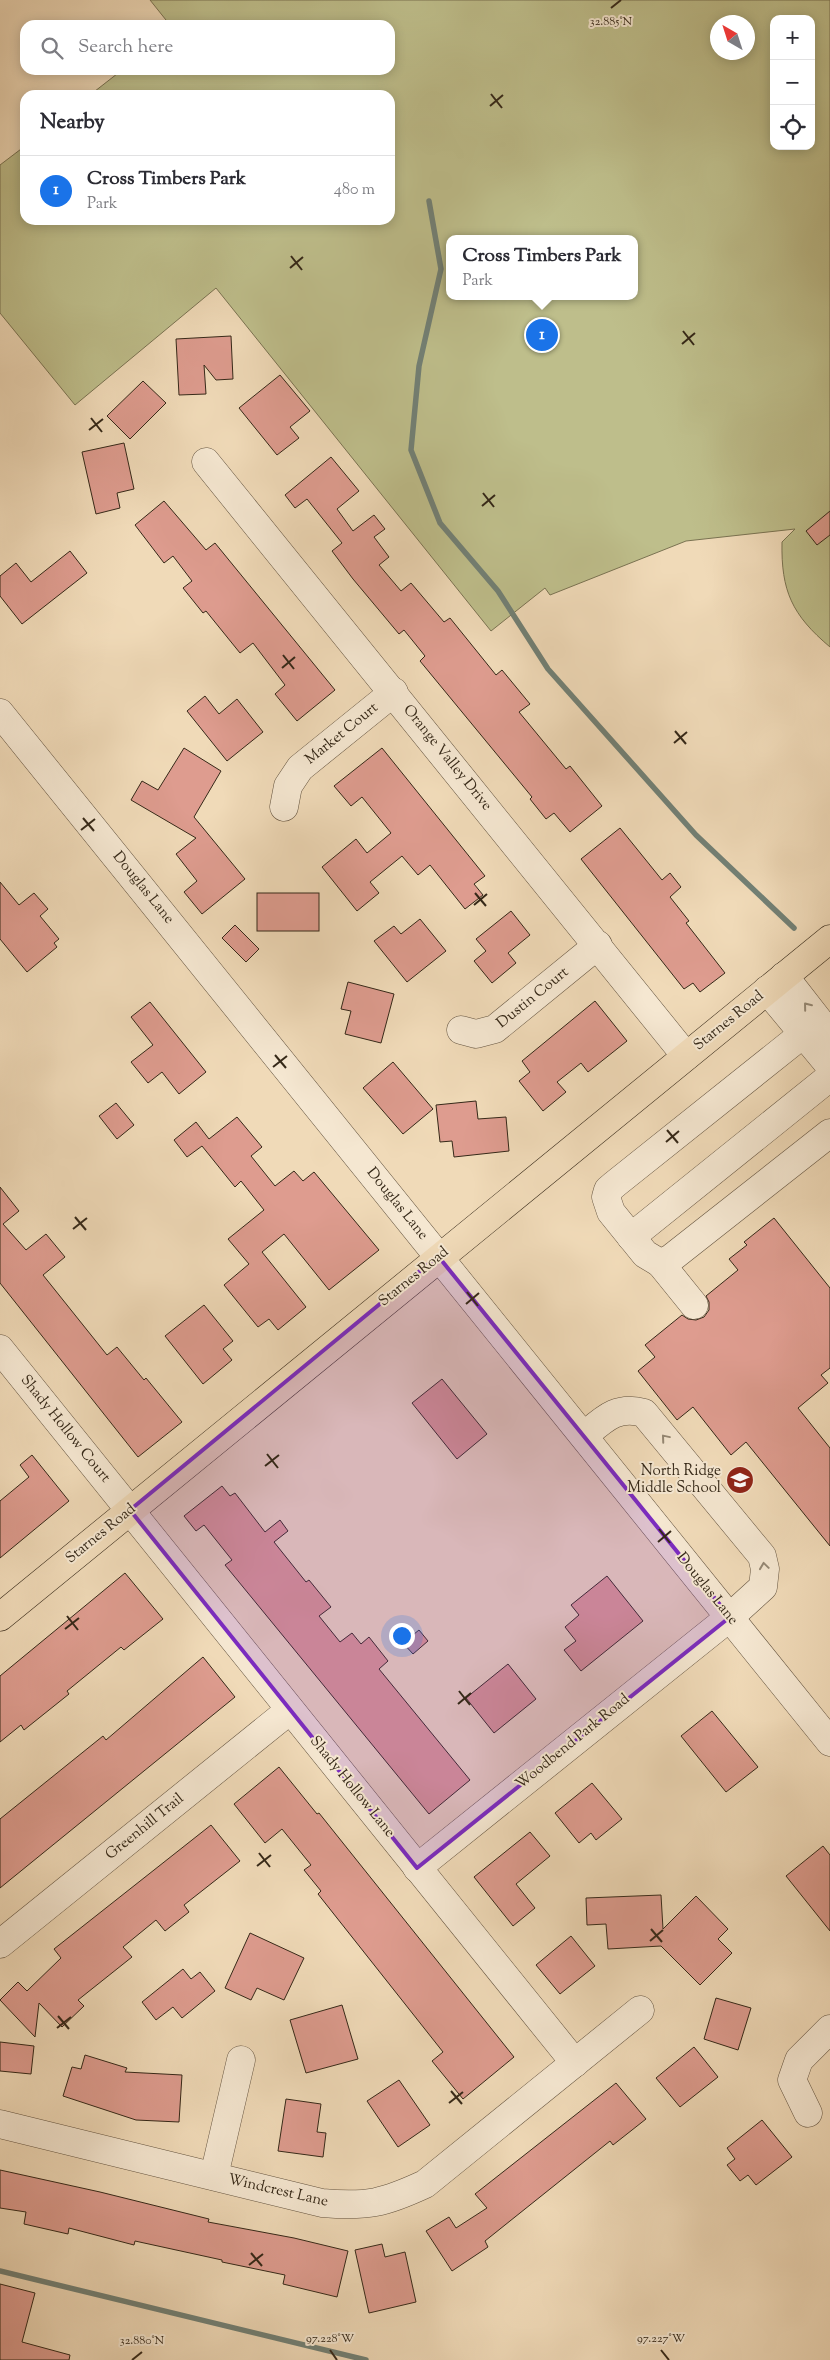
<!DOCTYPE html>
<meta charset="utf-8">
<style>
body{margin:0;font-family:"Sorts Mill Goudy",serif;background:#f7f7f7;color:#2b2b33}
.controls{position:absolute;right:15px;top:15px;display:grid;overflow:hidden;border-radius:10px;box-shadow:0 2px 12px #0003}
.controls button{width:45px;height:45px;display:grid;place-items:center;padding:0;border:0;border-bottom:1px solid #e1e1e2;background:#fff;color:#2b2b33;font:25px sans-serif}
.compass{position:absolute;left:710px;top:15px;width:45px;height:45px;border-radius:50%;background:#fff;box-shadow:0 2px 12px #0003;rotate:321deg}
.you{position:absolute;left:401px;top:1635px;width:18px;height:18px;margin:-12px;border:4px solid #fff;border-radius:50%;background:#1a73e8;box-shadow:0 0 0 8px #1a73e833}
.badge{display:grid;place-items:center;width:32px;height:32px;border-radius:50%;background:#1a73e8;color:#fff;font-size:16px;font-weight:700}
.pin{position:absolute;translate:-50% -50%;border:2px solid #fff;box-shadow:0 1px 5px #0006}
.popup{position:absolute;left:446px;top:235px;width:192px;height:65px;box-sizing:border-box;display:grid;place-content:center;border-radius:10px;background:#fff;filter:drop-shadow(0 1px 4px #0005);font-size:16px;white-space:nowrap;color:#7c7c81}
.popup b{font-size:19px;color:#2b2b33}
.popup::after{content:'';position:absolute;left:50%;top:100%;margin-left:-10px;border:10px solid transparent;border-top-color:#fff}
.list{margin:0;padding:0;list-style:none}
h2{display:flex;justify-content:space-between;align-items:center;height:65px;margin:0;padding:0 20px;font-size:21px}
h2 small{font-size:16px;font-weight:400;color:#7c7c81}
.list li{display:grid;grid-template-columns:32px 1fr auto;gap:15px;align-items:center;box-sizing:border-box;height:70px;padding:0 20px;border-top:1px solid #e1e1e2}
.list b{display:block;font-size:19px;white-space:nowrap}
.list p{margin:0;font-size:16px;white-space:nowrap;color:#7c7c81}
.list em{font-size:16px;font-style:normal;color:#7c7c81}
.icon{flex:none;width:28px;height:28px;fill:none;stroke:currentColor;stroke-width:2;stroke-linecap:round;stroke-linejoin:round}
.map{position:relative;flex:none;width:830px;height:2360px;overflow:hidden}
.search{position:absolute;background:#fff;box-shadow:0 2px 12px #0003;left:20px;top:20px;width:375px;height:55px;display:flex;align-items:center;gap:12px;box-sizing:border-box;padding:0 18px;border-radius:15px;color:#7c7c81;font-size:19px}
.panel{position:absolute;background:#fff;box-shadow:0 2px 12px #0003;left:20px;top:90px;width:375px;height:135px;border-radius:15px}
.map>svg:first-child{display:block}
.green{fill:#bebe8b;stroke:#7a7352;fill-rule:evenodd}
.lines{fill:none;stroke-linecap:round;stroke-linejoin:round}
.stream{stroke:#728075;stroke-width:5.5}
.building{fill:#de9c8f;stroke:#352818}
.minor-casing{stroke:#645440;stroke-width:29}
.major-casing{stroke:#352818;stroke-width:29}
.minor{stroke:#f5e7d1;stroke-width:28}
.major{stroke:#f0dab8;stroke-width:28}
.oneway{stroke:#958874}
.marked{fill:#7b2cbf;fill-opacity:0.2;stroke:#7b2cbf;stroke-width:4;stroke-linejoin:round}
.ticks{fill:none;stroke:#352818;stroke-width:2}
.labels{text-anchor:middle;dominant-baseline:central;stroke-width:4;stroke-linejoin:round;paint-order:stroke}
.street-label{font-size:15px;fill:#352818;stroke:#f5e7d1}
.poi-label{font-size:15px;fill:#352818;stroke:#f5e7d1;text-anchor:end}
.ticks-label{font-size:12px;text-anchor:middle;fill:#352818;stroke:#f5e7d1;stroke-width:4;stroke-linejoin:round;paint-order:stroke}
</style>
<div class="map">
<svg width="830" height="2360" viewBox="0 0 830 2360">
<rect width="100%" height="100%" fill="#f0dab8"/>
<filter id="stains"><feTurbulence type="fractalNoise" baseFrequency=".004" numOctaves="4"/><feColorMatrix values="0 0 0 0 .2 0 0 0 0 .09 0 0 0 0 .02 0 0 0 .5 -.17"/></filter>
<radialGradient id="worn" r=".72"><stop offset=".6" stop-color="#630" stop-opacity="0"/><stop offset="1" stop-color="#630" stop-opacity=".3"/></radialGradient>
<path class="green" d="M150 0H830V647C792 615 781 591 782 542L795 529 686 541 550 595 545 588 491 631 216 288 75 405 0 313V165L25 146V220H390V95H90L122 70H390V25H170ZM774 19H811V146H774ZM718 22H748V52H718ZM450 239H634V296H450Z"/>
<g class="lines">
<g class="stream">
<polyline points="429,201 441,269 419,366 411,450 440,523 498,591 548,669 696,835 794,928"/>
<polyline points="0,2271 366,2360"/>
</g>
</g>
<g class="building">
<polygon points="231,336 233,379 216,380 204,365 206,394 179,395 176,339"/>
<polygon points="280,375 310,411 290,427 299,438 277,455 239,408"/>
<polygon points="143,381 166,403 130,439 107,416"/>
<polygon points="124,443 134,489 117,493 120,508 96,514 82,452"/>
<polygon points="331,457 359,491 337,509 353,531 374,515 385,529 374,537 389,557 379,565 401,591 411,583 444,622 450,618 496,675 502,670 530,704 519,712 566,769 570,766 602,806 570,832 554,813 546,819 530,799 532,797 420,661 425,656 404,630 399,634 353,579 332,551 342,543 307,499 295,508 285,495"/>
<polygon points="164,501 206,550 215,543 335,690 297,721 275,694 285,685 253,643 240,653 206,611 203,613 183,588 192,581 173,556 164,563 135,525"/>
<polygon points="830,511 830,535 817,545 806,531"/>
<polygon points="70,551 87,573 22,624 0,596 0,576 16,563 31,582"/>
<polygon points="205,696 219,714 237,699 263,732 227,761 187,711"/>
<polygon points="184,748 221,771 194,817 245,879 202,914 184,892 197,881 176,854 196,838 131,800 142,781 158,790"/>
<polygon points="382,748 485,876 474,884 483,895 465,909 430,865 418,875 402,856 370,882 379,893 357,911 322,867 356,839 367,853 391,833 362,797 351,806 334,786"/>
<polygon points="620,828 662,880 670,873 681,887 670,897 689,921 686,923 725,973 700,992 693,983 684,989 581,859"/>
<polygon points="0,882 19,905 34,893 48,909 40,916 59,939 54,943 57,947 27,972 0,939"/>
<rect x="257" y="893" width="62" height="38"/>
<polygon points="511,911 530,935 508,953 516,963 492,983 474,961 486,951 476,939"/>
<polygon points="420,919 446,951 407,982 374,941 394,926 401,934"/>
<polygon points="235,925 259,949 246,962 222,938"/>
<polygon points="348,982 394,994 381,1043 345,1034 351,1011 341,1009"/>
<polygon points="595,1001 627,1041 588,1072 581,1063 557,1082 566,1092 543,1111 519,1081 530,1072 522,1061"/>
<polygon points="150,1002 206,1072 179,1094 162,1072 148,1083 131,1062 153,1045 131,1017"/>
<polygon points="393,1062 433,1109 403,1134 363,1088"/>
<polygon points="476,1101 478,1119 506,1117 509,1151 454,1157 452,1141 440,1142 436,1105"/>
<polygon points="116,1103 134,1125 117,1139 99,1116"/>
<polygon points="237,1117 262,1147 251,1156 275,1186 294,1171 303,1181 314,1172 379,1250 329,1290 284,1234 262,1252 306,1307 278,1330 269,1319 258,1327 224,1285 249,1264 228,1239 264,1210 241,1181 235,1187 202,1146 187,1157 174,1140 196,1122 209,1139"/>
<polygon points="0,1187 19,1211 3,1224 26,1250 46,1234 65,1257 43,1275 107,1355 117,1347 144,1380 146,1378 182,1422 138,1457 0,1283"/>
<polygon points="774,1218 830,1288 830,1368 821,1375 828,1383 798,1408 830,1448 830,1546 746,1442 731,1455 693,1407 677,1420 638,1371 655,1357 645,1345 682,1315 688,1319 696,1320 704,1317 709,1310 709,1302 706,1296 738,1270 729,1259 747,1245 744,1242"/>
<polygon points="204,1305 233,1341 223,1349 232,1360 203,1384 165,1336"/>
<polygon points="442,1379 487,1434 457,1459 412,1403"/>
<polygon points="32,1455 69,1501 0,1558 0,1501 29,1477 20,1465"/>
<polygon points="222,1486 230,1496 235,1493 265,1532 280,1520 288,1531 274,1542 306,1582 309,1580 331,1607 319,1616 340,1642 352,1633 361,1644 369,1637 388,1661 379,1669 470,1780 429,1814 225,1565 232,1560 204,1525 196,1531 184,1516"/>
<polygon points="125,1573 163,1619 124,1650 121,1647 67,1691 69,1694 24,1730 21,1725 0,1742 0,1676"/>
<polygon points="607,1576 643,1621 581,1671 564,1650 576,1641 565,1627 579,1615 571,1605"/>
<polygon points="419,1630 428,1641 413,1654 403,1643"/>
<polygon points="203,1657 235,1697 0,1888 0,1819 103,1736 106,1740"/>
<polygon points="508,1664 536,1699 494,1733 466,1698"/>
<polygon points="712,1711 758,1767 726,1792 681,1736"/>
<polygon points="279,1767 317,1814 319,1813 514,2057 463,2099 432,2061 443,2052 318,1894 321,1891 304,1870 311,1865 282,1829 265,1843 234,1804"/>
<polygon points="592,1783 622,1819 596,1840 591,1833 579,1843 555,1813"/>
<polygon points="211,1825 240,1861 184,1905 189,1912 165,1931 156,1920 123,1947 132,1957 78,2000 84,2006 62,2027 39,2003 35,2037 0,2000 18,1982 27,1991 61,1958 54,1949"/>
<polygon points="530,1832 550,1856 516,1884 535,1908 513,1926 474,1877"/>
<polygon points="823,1846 830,1855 830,1931 786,1876"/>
<polygon points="661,1895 663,1929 696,1896 728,1929 718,1939 732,1953 700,1985 661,1946 608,1949 606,1924 587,1925 586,1898"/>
<polygon points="250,1933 304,1958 284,2000 257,1988 251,2000 225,1988"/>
<polygon points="571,1936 595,1966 560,1994 536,1965"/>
<polygon points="183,1969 191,1979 200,1972 215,1991 182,2018 173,2007 156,2020 142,2002"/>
<polygon points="716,1998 751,2008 738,2050 704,2039"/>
<polygon points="342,2005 358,2059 306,2073 290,2020"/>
<polygon points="0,2042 34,2046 31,2074 0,2071"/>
<polygon points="694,2047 718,2077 680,2107 656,2078"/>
<polygon points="85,2055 127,2068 125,2072 182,2075 179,2122 136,2120 63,2096 72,2067 81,2069"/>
<polygon points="399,2080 430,2125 398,2147 367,2101"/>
<polygon points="616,2083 646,2119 613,2145 610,2141 485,2241 488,2247 452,2271 426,2231 449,2217 456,2228 487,2208 475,2194"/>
<polygon points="286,2099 321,2104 317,2132 326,2133 323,2157 278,2151"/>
<polygon points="762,2120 792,2157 756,2185 748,2175 740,2181 727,2165 735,2159 727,2148"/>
<polygon points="0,2170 100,2192 209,2219 208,2222 294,2238 348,2251 337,2297 283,2284 285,2275 222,2262 222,2260 135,2241 134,2245 69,2228 68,2234 24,2224 26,2212 0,2208"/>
<polygon points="382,2244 385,2257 405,2252 416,2302 369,2313 355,2250"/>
<polygon points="0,2284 35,2293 22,2342 70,2355 69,2360 0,2360"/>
</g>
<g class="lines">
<g class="minor-casing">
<g id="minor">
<polyline points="206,462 686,1056"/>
<polyline points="0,713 830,1742"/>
<polyline points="284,807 288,786 300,768 394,692"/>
<polyline points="784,976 830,1035"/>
<polyline points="767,990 830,1066"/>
<polyline points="461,1030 476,1034 495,1029 598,945"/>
<polyline points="803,1034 615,1184 608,1190 606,1197 611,1212 645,1254 660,1263 670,1259 830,1133"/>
<polyline points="631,1237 830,1077"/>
<polyline points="660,1263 694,1305"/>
<polyline points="0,1349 575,2063"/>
<path d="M417 1868 730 1617 763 1587 765 1569 762 1556 644 1413C617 1405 604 1419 584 1436"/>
<polyline points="0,1944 290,1710"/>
<polyline points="808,2113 792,2080 799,2060 830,2029"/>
<path d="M0 2124 322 2203C368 2207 384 2203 425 2184L640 2010"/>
<polyline points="214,2176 241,2060"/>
</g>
</g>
<g class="major-casing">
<polyline id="major" points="0,1617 830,939"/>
</g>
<use href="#minor" class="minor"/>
<use href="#major" class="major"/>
</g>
<defs><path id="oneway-chevron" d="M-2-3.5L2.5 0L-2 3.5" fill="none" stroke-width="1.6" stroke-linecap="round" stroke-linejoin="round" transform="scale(1.25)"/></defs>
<g class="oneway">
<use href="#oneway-chevron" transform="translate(807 1006) rotate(-129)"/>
<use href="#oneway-chevron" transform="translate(665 1438) rotate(-130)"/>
<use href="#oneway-chevron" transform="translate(764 1566) rotate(-98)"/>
</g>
<path class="marked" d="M438 1256 730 1617 417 1868 130 1510Z"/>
<path class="ticks" d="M611 8 621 0M491 94 502 108M490 106 503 95M291 256 302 270M290 268 303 257M683 331 694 345M682 344 695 333M91 418 102 432M89 430 103 419M483 493 494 507M482 506 495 495M283 655 294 669M282 668 295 657M675 731 686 744M674 743 687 732M83 818 94 831M81 830 95 819M475 893 486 906M474 905 487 894M275 1055 286 1068M273 1067 287 1056M667 1130 678 1143M666 1142 679 1131M75 1217 86 1230M73 1229 87 1218M467 1292 478 1306M466 1304 479 1293M267 1454 278 1468M265 1466 279 1455M659 1529 670 1543M658 1542 671 1531M67 1616 78 1630M65 1629 79 1618M459 1691 470 1705M458 1704 471 1693M259 1853 270 1867M257 1866 271 1855M651 1929 662 1942M650 1941 663 1930M58 2016 69 2029M57 2028 71 2017M451 2091 462 2104M449 2103 463 2092M251 2253 262 2266M249 2265 263 2254M330 2350 337 2360M661 2350 669 2360M132 2360 142 2352"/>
<defs>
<g id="school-disc" transform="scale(1.4375)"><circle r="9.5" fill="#8f2418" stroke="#f5e7d1"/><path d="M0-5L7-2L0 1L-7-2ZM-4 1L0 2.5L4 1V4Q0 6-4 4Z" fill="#fff"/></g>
</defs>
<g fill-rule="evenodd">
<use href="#school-disc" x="740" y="1480"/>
</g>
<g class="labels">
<g class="street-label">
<text transform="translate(342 734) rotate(-39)">Market Court</text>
<text transform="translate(447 758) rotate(51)">Orange Valley Drive</text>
<text transform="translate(143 888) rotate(51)">Douglas Lane</text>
<text transform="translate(533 998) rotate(-39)">Dustin Court</text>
<text transform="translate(729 1021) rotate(-39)">Starnes Road</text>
<text transform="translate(397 1204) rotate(51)">Douglas Lane</text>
<text transform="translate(414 1277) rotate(-39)">Starnes Road</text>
<text transform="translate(65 1429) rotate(51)">Shady Hollow Court</text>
<text transform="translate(101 1534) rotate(-39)">Starnes Road</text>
<text transform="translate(707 1589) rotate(51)">Douglas Lane</text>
<text transform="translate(573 1742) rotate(-39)">Woodbend Park Road</text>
<text transform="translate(352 1787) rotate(51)">Shady Hollow Lane</text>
<text transform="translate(145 1827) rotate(-39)">Greenhill Trail</text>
<text transform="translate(278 2191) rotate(13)">Windcrest Lane</text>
</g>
<g class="poi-label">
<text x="721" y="1471">North Ridge<tspan x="721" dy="17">Middle School</tspan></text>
</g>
</g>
<g class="ticks-label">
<text x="611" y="25">32.885°N</text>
<text x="330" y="2342">97.228°W</text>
<text x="661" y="2342">97.227°W</text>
<text x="142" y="2344">32.880°N</text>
</g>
<rect width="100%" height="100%" filter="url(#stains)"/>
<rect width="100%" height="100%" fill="url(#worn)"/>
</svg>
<div class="controls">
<button>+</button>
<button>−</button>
<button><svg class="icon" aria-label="locate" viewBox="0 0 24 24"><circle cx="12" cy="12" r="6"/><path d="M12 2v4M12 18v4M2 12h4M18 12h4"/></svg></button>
</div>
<svg class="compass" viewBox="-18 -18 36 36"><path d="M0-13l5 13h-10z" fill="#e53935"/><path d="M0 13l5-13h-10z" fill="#7c7c81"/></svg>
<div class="you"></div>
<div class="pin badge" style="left:542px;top:335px">1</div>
<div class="popup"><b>Cross Timbers Park</b>Park</div>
<div class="search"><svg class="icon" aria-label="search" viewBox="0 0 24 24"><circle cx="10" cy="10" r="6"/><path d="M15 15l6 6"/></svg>Search here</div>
<section class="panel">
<h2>Nearby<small></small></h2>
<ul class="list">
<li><span class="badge">1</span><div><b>Cross Timbers Park</b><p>Park</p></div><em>480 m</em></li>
</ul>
</section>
</div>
